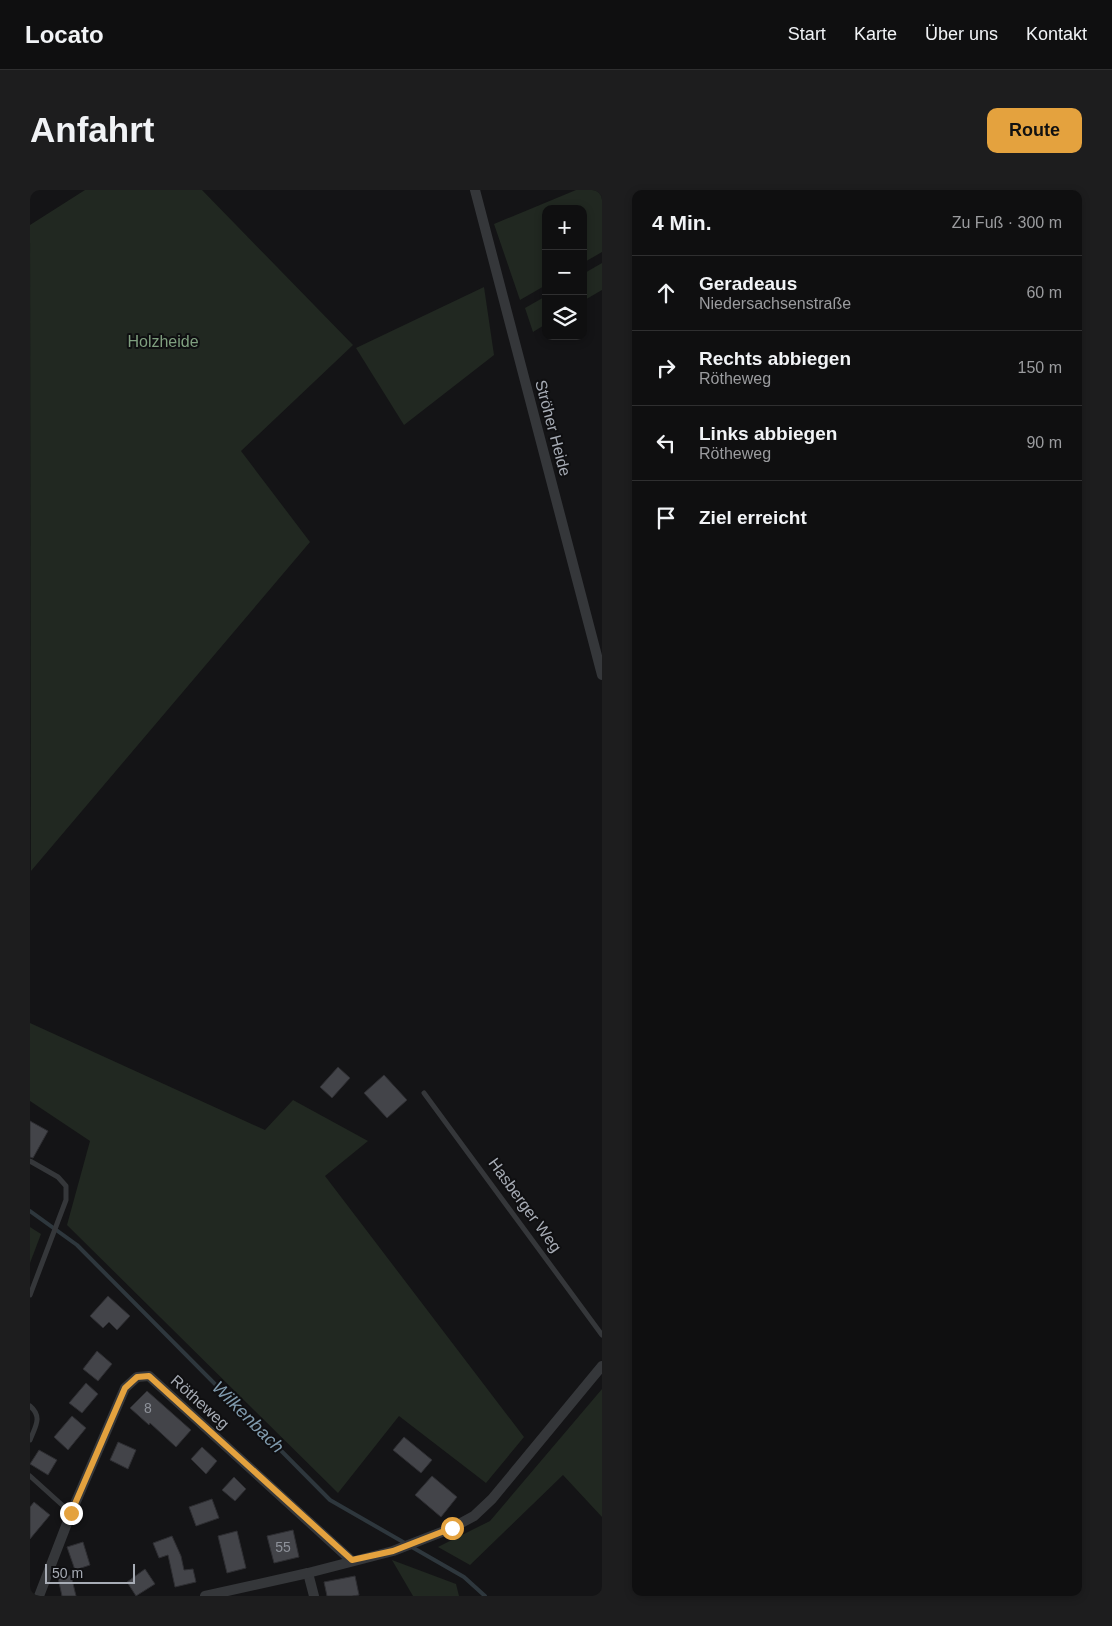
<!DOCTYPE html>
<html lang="de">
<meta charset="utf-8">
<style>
body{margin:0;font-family:Arial,sans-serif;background:#1d1d1e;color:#f1f3f6}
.controls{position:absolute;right:15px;top:15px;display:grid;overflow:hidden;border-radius:10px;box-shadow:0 2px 8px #0003}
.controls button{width:45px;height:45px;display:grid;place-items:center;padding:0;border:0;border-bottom:1px solid #2f2f30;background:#0f0f10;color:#f1f3f6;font:25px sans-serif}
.scale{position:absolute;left:15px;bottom:12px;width:90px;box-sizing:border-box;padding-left:5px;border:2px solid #a7acb5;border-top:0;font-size:14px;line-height:18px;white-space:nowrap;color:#a7acb5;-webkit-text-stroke:4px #0f0f11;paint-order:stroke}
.stop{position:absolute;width:15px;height:15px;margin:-11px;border:4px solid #e4a23e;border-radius:50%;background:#fff}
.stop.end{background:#e4a23e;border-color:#fff;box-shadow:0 1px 5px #0008}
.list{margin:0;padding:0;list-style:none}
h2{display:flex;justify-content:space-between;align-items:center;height:65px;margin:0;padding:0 20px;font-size:21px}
h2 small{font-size:16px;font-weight:400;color:#9b9c9f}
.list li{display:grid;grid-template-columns:32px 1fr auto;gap:15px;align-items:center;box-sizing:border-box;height:75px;padding:0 20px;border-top:1px solid #2f2f30}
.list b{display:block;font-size:19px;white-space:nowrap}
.list p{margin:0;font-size:16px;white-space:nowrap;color:#9b9c9f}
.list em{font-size:16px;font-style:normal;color:#9b9c9f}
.icon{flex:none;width:28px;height:28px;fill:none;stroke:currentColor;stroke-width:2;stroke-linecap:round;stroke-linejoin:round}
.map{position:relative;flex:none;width:572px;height:1406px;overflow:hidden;border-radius:10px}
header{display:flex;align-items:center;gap:30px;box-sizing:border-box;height:70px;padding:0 25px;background:#0f0f10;border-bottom:1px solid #2f2f30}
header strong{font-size:24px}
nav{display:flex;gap:28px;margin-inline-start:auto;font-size:18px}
.intro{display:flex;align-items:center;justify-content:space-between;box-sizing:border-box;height:120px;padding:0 30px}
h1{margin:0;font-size:35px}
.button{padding:12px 22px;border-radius:10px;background:#e4a23e;color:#111;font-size:18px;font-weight:700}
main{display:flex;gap:30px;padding:0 30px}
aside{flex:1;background:#0f0f10;border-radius:10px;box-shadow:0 2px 8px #0003}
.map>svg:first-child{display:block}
.green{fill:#212821}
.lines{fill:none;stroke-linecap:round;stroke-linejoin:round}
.stream{stroke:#2e373d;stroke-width:4}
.building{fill:#434449;stroke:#2e2e32}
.service{stroke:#35373a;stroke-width:5}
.minor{stroke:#35373a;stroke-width:10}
.route{stroke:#e4a23e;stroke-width:6}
.labels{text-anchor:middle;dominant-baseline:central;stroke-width:4;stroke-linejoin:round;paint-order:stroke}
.number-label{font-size:14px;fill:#8e929a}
.park-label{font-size:16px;fill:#7f9f7f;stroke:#0f0f11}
.street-label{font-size:16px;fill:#a7acb5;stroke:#0f0f11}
.water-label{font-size:18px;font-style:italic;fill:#809bae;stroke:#0f0f11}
</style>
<header>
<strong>Locato</strong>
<nav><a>Start</a><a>Karte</a><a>Über uns</a><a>Kontakt</a></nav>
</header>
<div class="intro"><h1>Anfahrt</h1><a class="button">Route</a></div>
<main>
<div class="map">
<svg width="572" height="1406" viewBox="0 0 572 1406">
<rect width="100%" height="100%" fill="#141416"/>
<g class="green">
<polygon points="55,0 172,0 323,155 211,261 280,352 1,681 0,35"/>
<polygon points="546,0 572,0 572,62 553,73 553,19 516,19 516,95 490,110 464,34"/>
<polygon points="572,73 572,100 553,111 553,84"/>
<polygon points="454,97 464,165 374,235 326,158"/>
<polygon points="516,106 516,134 503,142 495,118"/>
<polygon points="0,833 235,940 263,910 338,951 295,986 494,1247 456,1293 369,1226 308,1303 37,1035 60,951 0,911"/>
<polygon points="0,1037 11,1044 0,1073"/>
<polygon points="572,1199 572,1327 533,1285 440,1375 408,1357 460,1331"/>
<polygon points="362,1370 426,1394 429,1406 383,1406"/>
</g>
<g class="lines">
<polyline class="stream" points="0,1021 47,1055 300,1310 434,1387 455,1406"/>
</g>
<g class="building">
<polygon points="308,877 320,888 302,908 290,897"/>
<polygon points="354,885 377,910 357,928 334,903"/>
<polygon points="0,931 18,941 3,968 0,967"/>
<polygon points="78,1106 100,1126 87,1140 79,1132 73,1138 60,1126"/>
<polygon points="67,1161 82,1174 68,1191 53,1179"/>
<polygon points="56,1193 68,1204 52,1223 39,1213"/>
<polygon points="117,1201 161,1240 146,1257 120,1233 119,1235 100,1218"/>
<polygon points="42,1226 56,1238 38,1260 24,1247"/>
<polygon points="374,1247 402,1270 391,1283 363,1260"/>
<polygon points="88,1252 106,1260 98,1279 80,1270"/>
<polygon points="172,1257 187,1271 176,1284 161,1269"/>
<polygon points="9,1260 27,1270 18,1285 0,1274"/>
<polygon points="402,1286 427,1307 411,1327 385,1305"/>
<polygon points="204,1287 216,1299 205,1311 192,1300"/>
<polygon points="182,1309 189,1328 166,1336 159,1317"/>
<polygon points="4,1312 20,1325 0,1349 0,1317"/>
<polygon points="263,1340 269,1367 244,1373 237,1346"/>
<polygon points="207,1341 216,1378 197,1383 188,1346"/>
<polygon points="142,1346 151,1366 154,1380 163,1379 166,1392 145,1397 138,1365 129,1368 123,1353"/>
<polygon points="53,1352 60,1375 45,1380 37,1357"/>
<polygon points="115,1379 125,1394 106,1406 97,1392"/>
<polygon points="41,1385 46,1406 32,1406 28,1388"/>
<polygon points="325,1386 329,1405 322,1406 297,1406 294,1392"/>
</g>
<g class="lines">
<g class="service">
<polyline points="394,903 572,1145"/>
<polyline points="0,971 28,987 36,996 36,1010 0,1105"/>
<path d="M0 1216C13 1227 5 1237 0 1250"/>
<polyline points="0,1286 41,1323"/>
</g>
<g class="minor">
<polyline points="445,0 572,485"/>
<polyline points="278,1383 284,1406"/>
<polyline points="9,1406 41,1323 95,1198 107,1187 119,1186 322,1371"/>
<polyline points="175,1406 278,1383 363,1361 422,1338 444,1326 462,1309 572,1176"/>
</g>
</g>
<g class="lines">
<polyline class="route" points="41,1323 95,1198 107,1187 119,1186 322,1370 363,1361 422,1338"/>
</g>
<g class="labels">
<g class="number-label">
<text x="118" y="1218">8</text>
<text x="253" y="1357">55</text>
</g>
<g class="park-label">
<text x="133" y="151">Holzheide</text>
</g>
<g class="street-label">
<text transform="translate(523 238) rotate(75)">Ströher Heide</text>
<text transform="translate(495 1015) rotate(54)">Hasberger Weg</text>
<text transform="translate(170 1212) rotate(42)">Rötheweg</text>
</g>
<g class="water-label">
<text transform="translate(218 1227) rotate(45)">Wilkenbach</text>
</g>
</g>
</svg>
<div class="controls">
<button>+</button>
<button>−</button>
<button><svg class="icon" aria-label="layers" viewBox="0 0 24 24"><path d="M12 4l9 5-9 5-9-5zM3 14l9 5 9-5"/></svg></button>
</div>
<div class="scale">50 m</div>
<div class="stop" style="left:422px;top:1338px"></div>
<div class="stop end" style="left:41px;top:1323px"></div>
</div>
<aside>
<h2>4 Min.<small>Zu Fuß · 300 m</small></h2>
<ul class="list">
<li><svg class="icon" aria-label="ahead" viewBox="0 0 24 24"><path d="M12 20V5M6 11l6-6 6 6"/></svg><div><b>Geradeaus</b><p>Niedersachsenstraße</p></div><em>60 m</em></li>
<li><svg class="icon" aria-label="right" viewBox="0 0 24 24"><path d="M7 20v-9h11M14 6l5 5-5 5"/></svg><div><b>Rechts abbiegen</b><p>Rötheweg</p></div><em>150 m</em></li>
<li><svg class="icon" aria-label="left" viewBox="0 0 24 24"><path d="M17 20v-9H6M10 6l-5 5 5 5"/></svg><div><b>Links abbiegen</b><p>Rötheweg</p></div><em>90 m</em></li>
<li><svg class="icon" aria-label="arrive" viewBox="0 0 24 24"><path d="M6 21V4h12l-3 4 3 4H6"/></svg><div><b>Ziel erreicht</b></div></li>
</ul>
</aside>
</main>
